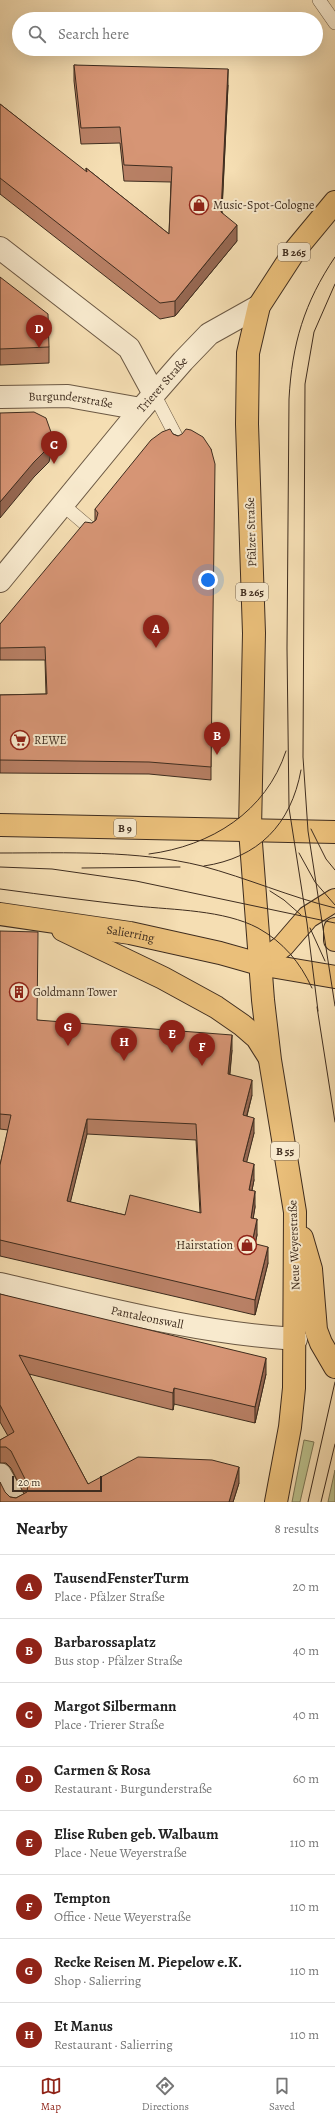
<!DOCTYPE html>
<meta charset="utf-8">
<style>
body{margin:0;font-family:Alegreya,serif;background:#f6f6f6;color:#222}
.scale{position:absolute;left:12px;bottom:10px;width:90px;box-sizing:border-box;padding-left:4px;border:2px solid #3f2d1f;border-top:0;font-size:11px;line-height:14px;white-space:nowrap;color:#3f2d1f;-webkit-text-stroke:3px #f8eace;paint-order:stroke}
.you{position:absolute;left:208px;top:580px;width:14px;height:14px;margin:-10px;border:3px solid #fff;border-radius:50%;background:#1a73e8;box-shadow:0 0 0 6px #1a73e833}
.badge{display:grid;place-items:center;width:26px;height:26px;border-radius:50%;background:#8f2418;color:#fff;font-size:13px;font-weight:700}
.pin{position:absolute;translate:-50% -33px;filter:drop-shadow(0 1px 2px #0008)}
.pin::after{content:'';position:absolute;top:21px;width:14px;height:12px;background:inherit;clip-path:polygon(0 0,100% 0,50% 100%)}
.list{margin:0;padding:0;list-style:none}
h2{display:flex;justify-content:space-between;align-items:center;height:52px;margin:0;padding:0 16px;font-size:17px}
h2 small{font-size:13px;font-weight:400;color:#767676}
.list li{display:grid;grid-template-columns:26px 1fr auto;gap:12px;align-items:center;box-sizing:border-box;height:64px;padding:0 16px;border-top:1px solid #e0e0e0}
.list b{display:block;font-size:15px;white-space:nowrap}
.list p{margin:0;font-size:13px;white-space:nowrap;color:#767676}
.list em{font-size:13px;font-style:normal;color:#767676}
.icon{flex:none;width:22px;height:22px;fill:none;stroke:currentColor;stroke-width:2;stroke-linecap:round;stroke-linejoin:round}
.map{position:relative;flex:none;width:335px;height:1502px;overflow:hidden}
.search{position:absolute;background:#fff;box-shadow:0 4px 16px #0002;left:12px;right:12px;top:12px;height:44px;display:flex;align-items:center;gap:10px;box-sizing:border-box;padding:0 14px;border-radius:22px;color:#767676;font-size:15px}
.sheet{height:564px;background:#fff}
nav{display:flex;justify-content:space-around;align-items:center;box-sizing:border-box;height:56px;border-top:1px solid #e0e0e0;background:#fff;font-size:11px;color:#767676}
nav a{display:grid;justify-items:center;gap:2px}
nav .on{color:#8f2418}
.map>svg:first-child{display:block}
.green{fill:#bbc18d;stroke:#7d7756}
.lines{fill:none;stroke-linecap:round;stroke-linejoin:round}
.service-casing{stroke:#6c5944;stroke-width:14}
.minor-casing{stroke:#6c5944;stroke-width:24}
.primary-casing{stroke:#3f2d1f;stroke-width:24}
.service{stroke:#f8eace;stroke-width:13}
.minor{stroke:#f8eace;stroke-width:22}
.primary{stroke:#eabf7a;stroke-width:22}
.tram{stroke:#3f2d1f;stroke-width:1}
.wall{fill:#b88065;stroke:#3f2d1f;fill-rule:evenodd}
.shaded-wall{fill:#966852;stroke:#3f2d1f}
.building{fill:#d69575;stroke:#3f2d1f;fill-rule:evenodd}
.labels{text-anchor:middle;dominant-baseline:central;stroke-width:4;stroke-linejoin:round;paint-order:stroke}
.shield{fill:#f8eace;stroke:#766654;stroke-width:1}
.shield-label{font-size:11px;font-weight:bold;fill:#3f2d1f}
.poi-label{font-size:12px;fill:#3f2d1f;stroke:#f8eace;text-anchor:start}
.street-label{font-size:12px;fill:#3f2d1f;stroke:#f8eace}
</style>
<div class="map">
<svg width="335" height="1502" viewBox="0 0 335 1502">
<rect width="100%" height="100%" fill="#f5deb3"/>
<filter id="stains"><feTurbulence type="fractalNoise" baseFrequency=".005" numOctaves="4"/><feColorMatrix values="0 0 0 0 .2 0 0 0 0 .09 0 0 0 0 .02 0 0 0 .5 -.17"/></filter>
<radialGradient id="worn" r=".72"><stop offset=".6" stop-color="#630" stop-opacity="0"/><stop offset="1" stop-color="#630" stop-opacity=".3"/></radialGradient>
<g class="green">
<polygon points="304,1440 314,1442 300,1502 292,1502"/>
<polygon points="335,1470 335,1502 328,1502"/>
</g>
<g class="lines">
<g class="service-casing">
<g id="service">
<polyline points="319,0 335,23"/>
<polyline points="154,394 178,440"/>
<polyline points="63,505 90,528"/>
</g>
</g>
<g class="minor-casing">
<g id="minor">
<polyline points="0,248 129,348 154,394"/>
<path id="s1" d="M0 397 68 396 141 409"/>
<path id="s2" d="M0 581 141 409 183 361 209 334 259 306"/>
<path id="s3" d="M0 1284C97 1306 196 1333 296 1339"/>
<polyline points="0,1474 16,1502"/>
</g>
</g>
<g class="primary-casing">
<g id="primary">
<polyline points="0,825 335,832"/>
<path id="s4" d="M0 914 130 933 220 953 259 964 335 977"/>
<polyline points="335,929 335,940"/>
<polyline points="63,930 163,978 216,1007 242,1025 257,1038 269,1057"/>
<polyline points="259,964 283,946 308,917 335,900"/>
<polyline points="302,1238 311,1269 316,1330 321,1343 335,1367"/>
<polyline points="276,1502 290,1427 294,1388 295,1212 270,1060 263,1000 250,830 254,633 247,424 248,353 259,306 296,249 335,202"/>
</g>
</g>
<use href="#service" class="service"/>
<use href="#minor" class="minor"/>
<use href="#primary" class="primary"/>
<g class="tram">
<polyline points="335,284 314,332 305,384 303,757 308,831 335,1006"/>
<polyline points="311,829 326,859 335,870"/>
<path d="M0 853C67 853 137 850 202 866 247 878 290 897 335 908"/>
<polyline points="299,853 315,882 335,905"/>
<path d="M149 854C211 846 266 812 286 751"/>
<path d="M204 866C258 858 291 825 301 770"/>
<polyline points="0,867 52,869 136,881 335,923"/>
<polyline points="82,868 180,867"/>
<path d="M0 889C45 895 91 901 136 906 174 910 224 910 258 928 283 942 300 962 312 988"/>
<polyline points="270,891 284,900 301,915"/>
<polyline points="310,928 325,961"/>
<polyline points="317,1007 335,1122"/>
<path d="M318 1011 307 923 289 808 287 648 289 399C292 344 304 303 335 257"/>
<polyline points="308,1502 335,1382"/>
<polyline points="321,1502 335,1444"/>
</g>
</g>
<g class="wall">
<polygon points="74,65 228,85 222,212 237,241 175,316 160,319 0,194 0,104 86,172 86,168 169,234 171,182 124,181 120,143 81,144 74,81"/>
<polygon points="0,277 49,347 49,363 0,365"/>
<polygon points="173,434 211,449 211,780 149,774 0,773 0,695 46,694 45,660 0,660 0,624 92,523 95,521 95,509"/>
<path d="M0 931 37 1020 232 1050 230 1074 252 1095 247 1116 254 1133 246 1162 254 1180 252 1190 255 1207 253 1218 257 1235 255 1244 268 1263 255 1315 0 1256V1165L8 1130 0 1129ZM87 1134 196 1140 200 1213 125 1215 70 1202Z"/>
<polygon points="0,1294 266,1374 255,1423 174,1404 173,1410 29,1374 88,1484 239,1483 233,1502 0,1502 5,1492 10,1497 16,1498 24,1494 11,1468 6,1463 0,1463 0,1440 8,1436 0,1422"/>
</g>
<g class="shaded-wall">
<polygon points="228,69 228,85 221,227 221,212"/>
<polygon points="237,225 237,241 175,316 175,301"/>
<polygon points="52,435 52,450 49,462 34,477 0,518 0,502"/>
<polygon points="232,1035 232,1050 228,1089 228,1074"/>
<polygon points="252,1080 252,1095 243,1130 243,1115"/>
<polygon points="254,1118 254,1133 243,1177 243,1161"/>
<polygon points="87,1119 87,1134 67,1216 67,1201"/>
<polygon points="254,1164 254,1180 249,1205 249,1190"/>
<polygon points="255,1191 255,1207 251,1233 251,1218"/>
<polygon points="257,1219 257,1235 252,1259 252,1243"/>
<polygon points="268,1247 268,1263 255,1315 255,1300"/>
<polygon points="266,1358 266,1374 255,1423 255,1407"/>
<polygon points="174,1388 174,1404 173,1410 173,1393"/>
<polygon points="239,1467 239,1483 233,1502 229,1502"/>
</g>
<g class="building">
<polygon points="74,65 228,69 221,212 237,225 175,301 160,303 0,178 0,104 87,172 86,168 169,234 172,167 124,165 120,127 81,128"/>
<polygon points="0,277 48,314 49,347 0,349"/>
<polygon points="34,412 46,418 52,435 49,447 34,462 0,502 0,413"/>
<polygon points="170,429 173,434 178,436 182,434 186,429 191,430 203,437 211,449 215,464 211,767 149,762 0,760 0,695 47,694 45,647 0,648 0,624 85,522 92,523 96,520 98,513 95,509 151,440 162,432"/>
<path d="M0 931 38 932 37 1020 232 1035 228 1074 252 1080 243 1115 254 1118 243 1161 254 1164 249 1190 255 1191 251 1218 257 1219 252 1243 268 1247 255 1300 0 1240V1165L11 1115 0 1114ZM87 1119 196 1124 201 1213 130 1195 125 1215 67 1201Z"/>
<polygon points="0,1294 266,1358 255,1407 174,1388 173,1393 19,1355 88,1484 138,1457 212,1460 239,1467 229,1502 0,1502 0,1482 5,1492 10,1497 16,1498 27,1492 28,1485 11,1451 6,1447 0,1447 0,1440 14,1432 0,1405"/>
</g>
<defs>
<g id="shop-ring" transform="scale(1)"><circle r="9.5" fill="#f8eace" stroke="#8f2418" stroke-width="1.5"/><path d="M-5-2.5h2.3a2.7 3.5 0 0 1 5.4 0H5L5.5 6h-11ZM-1.5-2.5h3a1.5 2.3 0 0 0-3 0Z" fill="#8f2418"/></g>
<g id="supermarket-ring" transform="scale(1)"><circle r="9.5" fill="#f8eace" stroke="#8f2418" stroke-width="1.5"/><path d="M-6-5.5h2.5l.6 2H6L4.5 2H-2.5L-4.4-4H-6ZM-1.5 3.2a1.3 1.3 0 1 0 .1 0ZM3 3.2a1.3 1.3 0 1 0 .1 0Z" fill="#8f2418"/></g>
<g id="building-ring" transform="scale(1)"><circle r="9.5" fill="#f8eace" stroke="#8f2418" stroke-width="1.5"/><path d="M-4-6H4V6H1V3H-1V6H-4ZM-2.5-4.3h1.7v1.8h-1.7ZM.8-4.3h1.7v1.8H.8ZM-2.5-1h1.7V.8h-1.7ZM.8-1h1.7V.8H.8Z" fill="#8f2418"/></g>
</defs>
<g fill-rule="evenodd">
<use href="#shop-ring" x="199" y="205"/>
<use href="#supermarket-ring" x="20" y="740"/>
<use href="#building-ring" x="19" y="992"/>
<use href="#shop-ring" x="247" y="1245"/>
</g>
<g class="labels">
<g class="shield">
<rect x="278" y="243" width="32" height="18" rx="3"/>
<rect x="236" y="583" width="32" height="18" rx="3"/>
<rect x="114" y="819" width="22" height="18" rx="3"/>
<rect x="271" y="1142" width="28" height="18" rx="3"/>
</g>
<g class="shield-label">
<text x="294" y="252">B 265</text>
<text x="252" y="592">B 265</text>
<text x="125" y="828">B 9</text>
<text x="285" y="1151">B 55</text>
</g>
<g class="poi-label">
<text x="213" y="205">Music-Spot-Cologne</text>
<text x="34" y="740">REWE</text>
<text x="33" y="992">Goldmann Tower</text>
<text x="233" y="1245" text-anchor="end">Hairstation</text>
</g>
<g class="street-label">
<text stroke="none"><textPath href="#s2" startOffset="255">Trierer Straße</textPath></text>
<text stroke="none"><textPath href="#s1" startOffset="71">Burgunderstraße</textPath></text>
<text transform="translate(251 532) rotate(-92)">Pfälzer Straße</text>
<text stroke="none"><textPath href="#s4" startOffset="132">Salierring</textPath></text>
<text transform="translate(294 1245) rotate(-92)">Neue Weyerstraße</text>
<text stroke="none"><textPath href="#s3" startOffset="151">Pantaleonswall</textPath></text>
</g>
</g>
<rect width="100%" height="100%" filter="url(#stains)"/>
<rect width="100%" height="100%" fill="url(#worn)"/>
</svg>
<div class="scale">20 m</div>
<div class="you"></div>
<div class="pin badge" style="left:156px;top:648px">A</div>
<div class="pin badge" style="left:217px;top:755px">B</div>
<div class="pin badge" style="left:54px;top:464px">C</div>
<div class="pin badge" style="left:39px;top:348px">D</div>
<div class="pin badge" style="left:172px;top:1053px">E</div>
<div class="pin badge" style="left:202px;top:1066px">F</div>
<div class="pin badge" style="left:68px;top:1046px">G</div>
<div class="pin badge" style="left:124px;top:1061px">H</div>
<div class="search"><svg class="icon" aria-label="search" viewBox="0 0 24 24"><circle cx="10" cy="10" r="6"/><path d="M15 15l6 6"/></svg>Search here</div>
</div>
<section class="sheet">
<h2>Nearby<small>8 results</small></h2>
<ul class="list">
<li><span class="badge">A</span><div><b>TausendFensterTurm</b><p>Place · Pfälzer Straße</p></div><em>20 m</em></li>
<li><span class="badge">B</span><div><b>Barbarossaplatz</b><p>Bus stop · Pfälzer Straße</p></div><em>40 m</em></li>
<li><span class="badge">C</span><div><b>Margot Silbermann</b><p>Place · Trierer Straße</p></div><em>40 m</em></li>
<li><span class="badge">D</span><div><b>Carmen &amp; Rosa</b><p>Restaurant · Burgunderstraße</p></div><em>60 m</em></li>
<li><span class="badge">E</span><div><b>Elise Ruben geb. Walbaum</b><p>Place · Neue Weyerstraße</p></div><em>110 m</em></li>
<li><span class="badge">F</span><div><b>Tempton</b><p>Office · Neue Weyerstraße</p></div><em>110 m</em></li>
<li><span class="badge">G</span><div><b>Recke Reisen M. Piepelow e.K.</b><p>Shop · Salierring</p></div><em>110 m</em></li>
<li><span class="badge">H</span><div><b>Et Manus</b><p>Restaurant · Salierring</p></div><em>110 m</em></li>
</ul>
</section>
<nav>
<a class="on"><svg class="icon" aria-label="map" viewBox="0 0 24 24"><path d="M3 6l6-2 6 2 6-2v14l-6 2-6-2-6 2zM9 4v14M15 6v14"/></svg>Map</a>
<a><svg class="icon" aria-label="directions" viewBox="0 0 24 24"><path d="M12 3l9 9-9 9-9-9zM9 14v-3h6M13 9l2 2-2 2"/></svg>Directions</a>
<a><svg class="icon" aria-label="saved" viewBox="0 0 24 24"><path d="M7 4h10v16l-5-4-5 4z"/></svg>Saved</a>
</nav>
